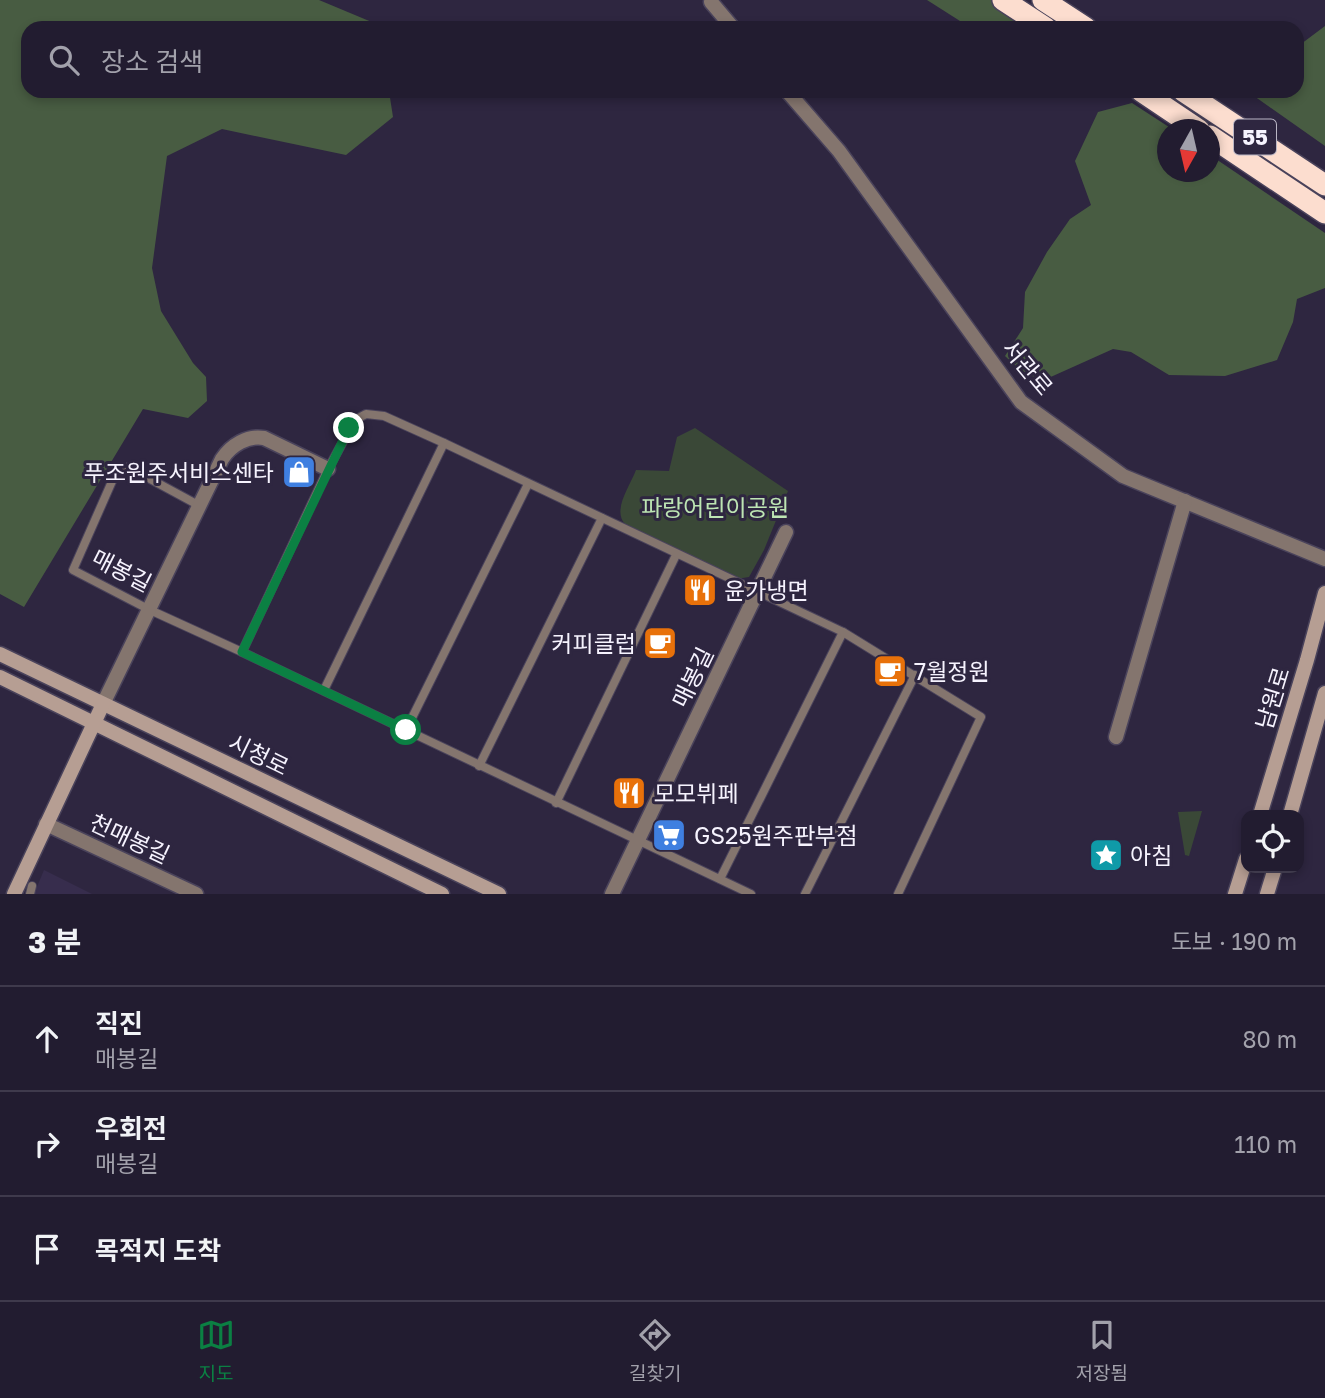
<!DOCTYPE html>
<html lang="ko">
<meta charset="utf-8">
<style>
body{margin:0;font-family:"Golos Text","Noto Sans KR",sans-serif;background:#2a2538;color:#f1f3f6}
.controls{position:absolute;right:21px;bottom:21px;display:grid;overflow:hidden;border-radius:14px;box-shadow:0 4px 10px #0003}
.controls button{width:63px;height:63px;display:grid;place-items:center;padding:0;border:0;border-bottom:2px solid #3f3a4c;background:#221c30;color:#f1f3f6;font:35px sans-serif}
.compass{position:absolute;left:1157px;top:119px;width:63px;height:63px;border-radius:50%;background:#221c30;box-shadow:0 4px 10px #0003;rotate:188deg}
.stop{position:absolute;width:21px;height:21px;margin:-16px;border:5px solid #0b8043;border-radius:50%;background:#fff}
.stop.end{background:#0b8043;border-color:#fff;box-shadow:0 2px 7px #0008}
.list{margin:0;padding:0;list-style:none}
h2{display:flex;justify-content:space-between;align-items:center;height:91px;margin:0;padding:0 28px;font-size:30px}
h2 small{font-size:23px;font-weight:400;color:#a2a1ab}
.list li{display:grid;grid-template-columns:46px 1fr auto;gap:21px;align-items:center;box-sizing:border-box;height:105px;padding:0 28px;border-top:2px solid #3f3a4c}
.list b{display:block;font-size:26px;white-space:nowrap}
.list p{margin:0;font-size:23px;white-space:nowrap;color:#a2a1ab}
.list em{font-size:23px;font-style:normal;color:#a2a1ab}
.icon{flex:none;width:38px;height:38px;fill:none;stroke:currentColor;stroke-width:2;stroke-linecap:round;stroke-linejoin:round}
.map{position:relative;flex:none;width:1325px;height:894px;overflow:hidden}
.search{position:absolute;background:#221c30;box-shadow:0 4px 10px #0003;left:21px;right:21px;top:21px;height:77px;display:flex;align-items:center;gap:18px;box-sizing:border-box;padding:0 24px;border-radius:21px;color:#a2a1ab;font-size:26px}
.sheet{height:406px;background:#221c30}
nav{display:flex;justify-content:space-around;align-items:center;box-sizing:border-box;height:98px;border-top:2px solid #3f3a4c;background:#221c30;font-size:19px;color:#a2a1ab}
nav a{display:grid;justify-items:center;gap:4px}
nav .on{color:#0b8043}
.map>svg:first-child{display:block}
.built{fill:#372d4d}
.green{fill:#3a4837}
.forest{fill:#485c42}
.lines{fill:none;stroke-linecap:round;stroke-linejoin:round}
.lane-casing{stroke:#4a435b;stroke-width:10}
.street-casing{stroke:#4a435b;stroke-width:17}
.secondary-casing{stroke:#4a435b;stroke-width:17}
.highway-casing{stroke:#4a435b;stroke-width:24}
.lane{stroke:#84756e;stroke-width:8}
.street{stroke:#84756e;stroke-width:14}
.secondary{stroke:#b69e93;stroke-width:14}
.highway{stroke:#fcddcf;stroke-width:21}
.route{stroke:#0b8043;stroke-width:9}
.labels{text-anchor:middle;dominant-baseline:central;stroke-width:6;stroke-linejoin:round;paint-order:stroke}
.shield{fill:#2e2640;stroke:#bab6c5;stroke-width:2}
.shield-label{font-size:21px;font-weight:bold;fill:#f6f3fe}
.street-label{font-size:23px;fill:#f6f3fe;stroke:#2e2640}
.poi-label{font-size:23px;fill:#f6f3fe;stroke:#2e2640;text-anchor:start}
.park-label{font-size:23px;fill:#bde5b3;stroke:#2e2640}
</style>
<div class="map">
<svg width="1325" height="894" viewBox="0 0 1325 894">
<rect width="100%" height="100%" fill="#2e2640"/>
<polygon class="built" points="44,870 92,894 34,894"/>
<g class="green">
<path d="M695 428 788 491 764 550 749 577 736 579 625 524C612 510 630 486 636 470L669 471 677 437Z"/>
<polygon points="1202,811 1189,856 1185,855 1178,812"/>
</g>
<g class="forest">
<polygon points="0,0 319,0 386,28 28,28 28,91 389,91 393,117 346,155 222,129 167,156 152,268 161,311 193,363 206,377 207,401 188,418 143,409 24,607 0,594"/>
<polygon points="927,0 1017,0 1058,28 971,28"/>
<polygon points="1325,26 1325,146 1247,91 1297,91 1297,47"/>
<polygon points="1132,103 1172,129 1168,130 1168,172 1210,172 1210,155 1325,233 1325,288 1297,299 1293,322 1277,360 1225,376 1169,375 1131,352 1113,349 1044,380 1023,373 1005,356 1023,328 1025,292 1047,252 1070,219 1091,205 1075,161 1098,112"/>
</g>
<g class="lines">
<g class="lane-casing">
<g id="lane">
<polyline points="200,506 128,467 117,470 73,570 150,610 242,652"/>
<polyline points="324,690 444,443"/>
<polyline points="406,730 528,484"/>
<polyline points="479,766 602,518"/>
<polyline points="556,803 676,555"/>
<polyline points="720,879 843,632"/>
<polyline points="30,894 32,886"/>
<polyline points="751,894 242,652 328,469 355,420 366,414 384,416 444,443 843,632 981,717 898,894"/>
<polyline points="805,894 915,675"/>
</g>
</g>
<g class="street-casing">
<g id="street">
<polyline points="711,2 733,28"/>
<polyline points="787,91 839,151 1021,402 1123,476 1325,559"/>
<path d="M103 704 222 459C231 445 248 435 264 438L328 469"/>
<polyline points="1116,737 1185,501"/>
<polyline points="46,824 196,894"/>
<polyline points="612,894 786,532"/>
</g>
</g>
<g class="secondary-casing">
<g id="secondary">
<polyline points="0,654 499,894"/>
<polyline points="0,677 442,894"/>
<polyline points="1260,815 1307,660 1325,593"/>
<polyline points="1290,815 1325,693"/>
<polyline points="14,894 103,704"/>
<polyline points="1235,894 1246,859"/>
<polyline points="1267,894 1275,868"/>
</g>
</g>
<g class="highway-casing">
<g id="highway">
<polyline points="1003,0 1046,28"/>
<polyline points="1043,0 1086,28"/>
<polyline points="1141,91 1199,130"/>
<polyline points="1183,91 1325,185"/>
<polyline points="1210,136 1325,213"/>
</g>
</g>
<use href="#lane" class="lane"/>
<use href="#street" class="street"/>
<use href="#secondary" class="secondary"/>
<use href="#highway" class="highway"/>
</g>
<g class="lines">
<polyline class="route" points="349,428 242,652 406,730"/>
</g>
<defs>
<g id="shop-square" transform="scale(1.75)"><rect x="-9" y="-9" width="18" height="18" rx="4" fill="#3f7fe0" stroke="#2e2640"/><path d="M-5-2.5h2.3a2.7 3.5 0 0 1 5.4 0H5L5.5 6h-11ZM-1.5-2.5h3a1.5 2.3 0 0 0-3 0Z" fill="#fff"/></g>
<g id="restaurant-square" transform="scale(1.75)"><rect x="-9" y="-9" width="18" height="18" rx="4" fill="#e8710a" stroke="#2e2640"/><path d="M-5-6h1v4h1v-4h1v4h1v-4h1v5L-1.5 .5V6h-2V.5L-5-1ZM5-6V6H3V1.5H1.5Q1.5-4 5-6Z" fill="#fff"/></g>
<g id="cafe-square" transform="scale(1.75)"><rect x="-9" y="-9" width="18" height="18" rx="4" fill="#e8710a" stroke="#2e2640"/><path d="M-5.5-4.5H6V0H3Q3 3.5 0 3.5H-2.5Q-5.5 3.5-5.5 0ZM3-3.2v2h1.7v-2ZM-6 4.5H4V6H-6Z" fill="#fff"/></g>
<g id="supermarket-square" transform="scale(1.75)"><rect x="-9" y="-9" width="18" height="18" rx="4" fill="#3f7fe0" stroke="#2e2640"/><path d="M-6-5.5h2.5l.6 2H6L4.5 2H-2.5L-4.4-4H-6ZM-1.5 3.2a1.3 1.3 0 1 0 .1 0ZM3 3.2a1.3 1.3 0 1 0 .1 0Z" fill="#fff"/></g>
<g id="sight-square" transform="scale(1.75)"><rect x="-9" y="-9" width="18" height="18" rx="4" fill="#0f9aa8" stroke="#2e2640"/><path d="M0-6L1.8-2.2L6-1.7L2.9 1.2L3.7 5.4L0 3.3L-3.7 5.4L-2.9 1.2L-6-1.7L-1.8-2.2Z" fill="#fff"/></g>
</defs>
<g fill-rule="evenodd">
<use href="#shop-square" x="299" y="472"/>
<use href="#restaurant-square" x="700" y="590"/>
<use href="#cafe-square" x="660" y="643"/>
<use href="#cafe-square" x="890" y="671"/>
<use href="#restaurant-square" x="629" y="793"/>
<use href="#supermarket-square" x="669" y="835"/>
<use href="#sight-square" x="1106" y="855"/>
</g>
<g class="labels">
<rect class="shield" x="1234" y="119.5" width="42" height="35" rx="5"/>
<g class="shield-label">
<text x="1255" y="137">55</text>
</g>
<g class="street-label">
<text transform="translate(1028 367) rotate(50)">서관로</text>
<text transform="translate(122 570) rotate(27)">매봉길</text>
<text transform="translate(692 677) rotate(-64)">매봉길</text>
<text transform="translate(1272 698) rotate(-73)">남원로</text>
<text transform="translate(259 754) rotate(26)">시청로</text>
<text transform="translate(130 838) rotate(25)">천매봉길</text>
</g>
<g class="poi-label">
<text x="274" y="472" text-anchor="end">푸조원주서비스센타</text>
<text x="724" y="590">윤가냉면</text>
<text x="636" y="643" text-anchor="end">커피클럽</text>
<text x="914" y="671">7월정원</text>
<text x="654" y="793">모모뷔페</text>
<text x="694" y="835">GS25원주판부점</text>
<text x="1130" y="855">아침</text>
</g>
<g class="park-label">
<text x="715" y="507">파랑어린이공원</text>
</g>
</g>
</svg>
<div class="controls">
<button><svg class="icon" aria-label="locate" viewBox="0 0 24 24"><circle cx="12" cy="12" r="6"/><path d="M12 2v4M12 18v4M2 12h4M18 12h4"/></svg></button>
</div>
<svg class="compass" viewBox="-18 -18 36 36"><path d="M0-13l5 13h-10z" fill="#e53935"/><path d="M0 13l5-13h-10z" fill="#a2a1ab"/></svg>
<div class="stop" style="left:406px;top:730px"></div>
<div class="stop end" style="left:349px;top:428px"></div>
<div class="search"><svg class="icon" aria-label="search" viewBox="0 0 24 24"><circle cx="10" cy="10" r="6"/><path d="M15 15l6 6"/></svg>장소 검색</div>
</div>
<section class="sheet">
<h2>3 분<small>도보 · 190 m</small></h2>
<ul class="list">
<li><svg class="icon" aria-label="ahead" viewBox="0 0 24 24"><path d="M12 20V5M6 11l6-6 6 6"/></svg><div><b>직진</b><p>매봉길</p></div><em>80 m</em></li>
<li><svg class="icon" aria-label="right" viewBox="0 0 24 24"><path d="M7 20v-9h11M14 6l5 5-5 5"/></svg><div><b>우회전</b><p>매봉길</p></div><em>110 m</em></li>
<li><svg class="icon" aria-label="arrive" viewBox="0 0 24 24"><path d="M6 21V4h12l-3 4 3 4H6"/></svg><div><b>목적지 도착</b></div></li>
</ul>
</section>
<nav>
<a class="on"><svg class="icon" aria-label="map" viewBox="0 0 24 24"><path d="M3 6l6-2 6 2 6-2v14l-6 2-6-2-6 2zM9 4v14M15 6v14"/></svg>지도</a>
<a><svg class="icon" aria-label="directions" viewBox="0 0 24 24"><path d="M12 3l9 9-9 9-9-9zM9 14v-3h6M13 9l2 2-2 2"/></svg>길찾기</a>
<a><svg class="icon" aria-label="saved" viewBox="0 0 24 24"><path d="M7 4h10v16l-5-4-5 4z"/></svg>저장됨</a>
</nav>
